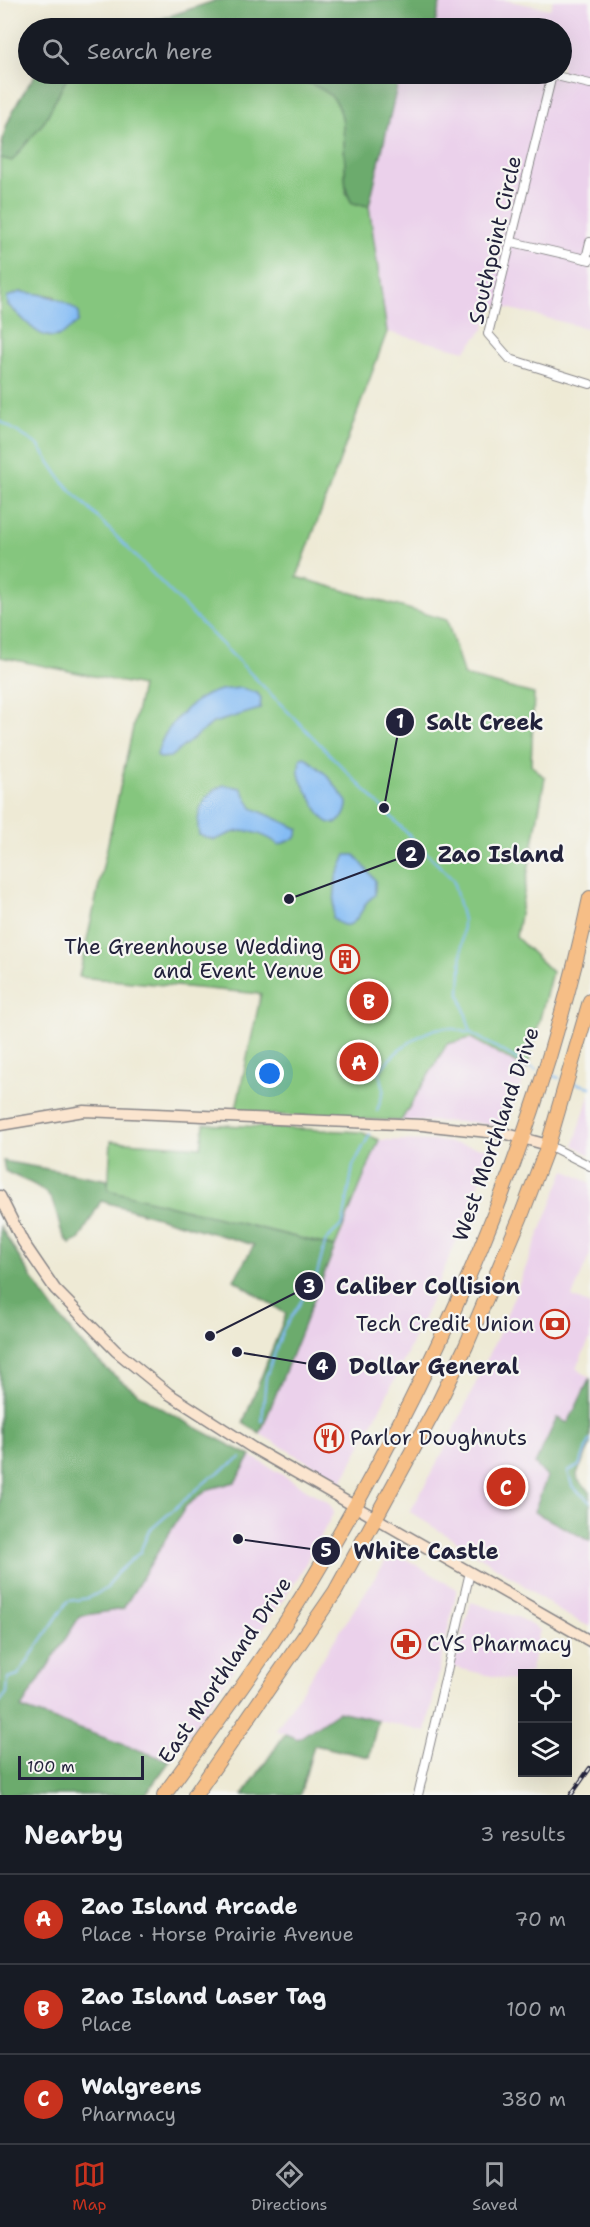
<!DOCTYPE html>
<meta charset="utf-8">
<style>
body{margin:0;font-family:"Shantell Sans",sans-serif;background:#20242c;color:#f1f3f6}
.controls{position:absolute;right:18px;bottom:18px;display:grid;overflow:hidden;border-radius:0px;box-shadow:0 6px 24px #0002}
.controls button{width:54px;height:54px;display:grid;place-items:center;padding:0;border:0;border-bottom:2px solid #363941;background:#171b24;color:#f1f3f6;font:30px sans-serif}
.scale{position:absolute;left:18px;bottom:15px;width:126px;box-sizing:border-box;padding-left:6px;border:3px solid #22223b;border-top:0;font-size:16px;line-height:21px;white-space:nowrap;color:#22223b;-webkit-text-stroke:4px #f6f6f2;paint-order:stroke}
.you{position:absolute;left:270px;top:1074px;width:21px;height:21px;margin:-15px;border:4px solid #fff;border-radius:50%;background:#1a73e8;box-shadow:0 0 0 9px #1a73e833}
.badge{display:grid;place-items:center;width:39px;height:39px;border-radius:50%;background:#c8321e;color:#fff;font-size:20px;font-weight:700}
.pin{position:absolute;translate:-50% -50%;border:3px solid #fff;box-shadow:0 2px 6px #0006}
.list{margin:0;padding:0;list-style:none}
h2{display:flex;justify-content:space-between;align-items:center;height:78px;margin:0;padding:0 24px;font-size:26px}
h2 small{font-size:20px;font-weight:400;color:#9ea1a6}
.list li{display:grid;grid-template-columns:39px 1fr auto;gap:18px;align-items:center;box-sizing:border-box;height:90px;padding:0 24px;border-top:2px solid #363941}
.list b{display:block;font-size:22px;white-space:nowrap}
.list p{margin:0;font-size:20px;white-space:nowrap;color:#9ea1a6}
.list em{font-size:20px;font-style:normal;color:#9ea1a6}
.icon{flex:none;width:33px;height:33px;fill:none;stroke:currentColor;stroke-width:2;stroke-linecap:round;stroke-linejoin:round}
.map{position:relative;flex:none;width:590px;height:1795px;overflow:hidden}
.search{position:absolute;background:#171b24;box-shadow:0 6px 24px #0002;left:18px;right:18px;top:18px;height:66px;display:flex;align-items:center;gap:15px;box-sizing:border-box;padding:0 21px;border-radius:33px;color:#9ea1a6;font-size:22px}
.sheet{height:348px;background:#171b24}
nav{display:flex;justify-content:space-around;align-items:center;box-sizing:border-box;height:84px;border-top:2px solid #363941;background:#171b24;font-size:16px;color:#9ea1a6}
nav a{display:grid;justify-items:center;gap:3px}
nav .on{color:#c8321e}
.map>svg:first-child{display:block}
.built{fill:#ebd1eb}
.green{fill:#85c67e;stroke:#54745c;stroke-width:1.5;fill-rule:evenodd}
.forest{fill:#6cab6d;stroke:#476654;stroke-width:1.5}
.water{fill:#84bcf4;stroke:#536f98;stroke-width:1.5}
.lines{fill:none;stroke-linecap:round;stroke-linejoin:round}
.stream{stroke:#84bcf4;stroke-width:2}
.street-casing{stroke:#888688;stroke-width:10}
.secondary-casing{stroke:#888688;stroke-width:13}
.highway-casing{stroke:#888688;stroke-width:16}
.street{stroke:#fff;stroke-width:8}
.secondary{stroke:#fbe5cf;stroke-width:10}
.highway{stroke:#f6be86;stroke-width:14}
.rail-casing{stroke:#22223b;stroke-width:4.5}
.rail{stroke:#f6f6f2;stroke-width:2;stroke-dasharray:7;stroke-linecap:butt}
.labels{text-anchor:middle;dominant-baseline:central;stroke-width:4.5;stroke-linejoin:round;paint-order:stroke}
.street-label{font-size:21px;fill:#22223b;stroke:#f6f6f2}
.poi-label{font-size:21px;fill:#22223b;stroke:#f6f6f2;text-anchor:end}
.leader{fill:none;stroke:#22223b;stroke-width:2}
.callout-dot{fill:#22223b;stroke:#f6f6f2;stroke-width:2}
.mark-label{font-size:18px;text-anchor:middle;font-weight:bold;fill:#fff}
.callout-label{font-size:22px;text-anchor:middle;font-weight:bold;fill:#22223b;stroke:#f6f6f2;stroke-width:4.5;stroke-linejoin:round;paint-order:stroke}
</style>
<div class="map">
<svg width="590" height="1795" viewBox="0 0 590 1795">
<rect width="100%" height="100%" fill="#f6f6f2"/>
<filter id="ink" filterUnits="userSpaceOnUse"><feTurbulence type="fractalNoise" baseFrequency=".0167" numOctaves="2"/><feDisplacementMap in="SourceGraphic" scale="12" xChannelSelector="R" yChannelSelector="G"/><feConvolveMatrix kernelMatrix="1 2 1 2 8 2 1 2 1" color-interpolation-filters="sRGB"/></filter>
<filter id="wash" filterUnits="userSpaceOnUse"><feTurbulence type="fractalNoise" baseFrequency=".008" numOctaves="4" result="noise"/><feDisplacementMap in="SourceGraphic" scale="24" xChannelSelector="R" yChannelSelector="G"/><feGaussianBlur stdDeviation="1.35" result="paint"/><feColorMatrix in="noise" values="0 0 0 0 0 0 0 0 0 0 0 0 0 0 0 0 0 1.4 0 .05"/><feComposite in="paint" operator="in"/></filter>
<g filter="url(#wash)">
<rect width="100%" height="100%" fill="#eeead5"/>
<g class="built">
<polygon points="441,0 504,0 550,9 553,0 590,0 590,329 491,304 484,329 465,351 387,332 369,206 400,74 562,74 562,28 434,28"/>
<polygon points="472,1038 527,1069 506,1124 496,1126 471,1122 401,1121 447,1044"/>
<polygon points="590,1093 590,1155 574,1145"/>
<polygon points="379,1140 438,1141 490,1149 476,1192 434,1294 397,1375 342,1482 260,1434"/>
<polygon points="565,1170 590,1183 590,1254 572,1297 590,1305 590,1339 576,1368 590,1378 568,1423 556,1419 535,1464 548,1477 534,1512 590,1541 590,1627 559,1611 515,1579 410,1512 447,1445 500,1331"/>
<polygon points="251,1456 329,1503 334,1512 296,1581 170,1761 21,1709 80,1616 123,1609 186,1506 209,1489 235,1482"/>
<polygon points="401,1556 457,1589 426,1732 339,1711 298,1739 276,1730 387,1559"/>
<polygon points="471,1602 517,1617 540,1630 530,1673 522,1674 522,1683 453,1667"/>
</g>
<g class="green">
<path d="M69 74H282L319 86 335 98 343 118 346 192 352 203 369 206 387 332 297 577 447 620 464 676 534 694 531 765 545 778 516 937 552 972 527 1069 471 1038 447 1044 401 1121 235 1113 261 994 79 977 142 686 0 657V157L1 158 44 122ZM20 292 54 296 78 322 73 325 21 317 8 305Z"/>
<polygon points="204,1124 361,1132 379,1140 335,1247 108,1190 111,1141 201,1147"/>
</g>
<g class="forest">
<polygon points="217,0 441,0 434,28 134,28"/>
<path d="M36 74H69L44 122 12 161 1 158C0 127 19 98 36 74Z"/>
<path d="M282 74H400L369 206 352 203C345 191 345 181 345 167 342 101 348 95 282 74Z"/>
<path d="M3 1161 108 1180V1190L335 1247 260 1434 243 1423 286 1314 234 1280 254 1245 101 1201 79 1240 70 1244C57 1231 60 1217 52 1201 44 1185 19 1179 5 1171Z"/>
<path d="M0 1226C27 1272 56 1317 93 1356 136 1400 197 1428 251 1456L235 1482 209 1489 186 1506 123 1609 80 1616 21 1708 170 1761 145 1795H0Z"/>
<polygon points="590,1378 590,1445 577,1474 578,1480 590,1491 590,1541 534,1512 547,1477 535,1464 557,1418 568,1423"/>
<polygon points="339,1711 378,1720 369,1757 314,1745 300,1795 243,1795 285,1734 298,1739"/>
</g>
<g class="water">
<path d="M20 292C44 294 60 297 79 312L78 322C73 325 68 331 63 334 40 346 24 317 8 305L7 297Z"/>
<path d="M241 688 257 693 261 698 260 709 213 723 170 757 160 758 157 755C162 729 191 698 217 691 224 689 233 689 241 688Z"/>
<path d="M305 757 328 776 347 802C348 814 337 831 324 819 319 815 317 808 314 803 305 787 294 777 301 758Z"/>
<path d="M224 785 241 788 252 808 299 829 296 838 279 845C268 836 247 827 232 833 226 835 221 838 214 840L199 835C195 813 203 793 224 785Z"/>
<path d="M346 855H355L375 880V895C372 898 366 901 365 905 359 916 350 936 333 918L336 878Z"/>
</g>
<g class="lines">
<g class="stream">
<polyline points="0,421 38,445 63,482 453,880 463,920 460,994 471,1033 536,1070"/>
<polyline points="551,1075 559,1078"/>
<polyline points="575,1083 590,1087"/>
<path d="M377 1111 384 1089 379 1072C390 1055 420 1031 441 1028 449 1026 461 1031 469 1033"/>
<polyline points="262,1421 266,1377 283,1330 316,1278 326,1240 343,1224 353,1166 370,1134"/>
<polyline points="590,1440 579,1466 568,1471 572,1486 590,1502"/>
<polyline points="0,1702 7,1693 8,1678 18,1675 68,1601 89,1598 107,1588 116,1574 140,1552 149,1531 210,1478 241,1458"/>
</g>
</g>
</g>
<g filter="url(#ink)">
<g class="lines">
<g class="street-casing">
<g id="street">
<polyline points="590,84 552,75 488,334 510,359 590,384"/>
<polyline points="512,242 590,260"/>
<polyline points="586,259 590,242"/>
<polyline points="548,1145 590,1166"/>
<polyline points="418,1795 470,1572"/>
</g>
</g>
<g class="secondary-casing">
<g id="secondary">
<polyline points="0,1125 84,1111 422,1125 507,1134 548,1145"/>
<polyline points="0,1196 23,1242 55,1289 116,1351 169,1394 253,1448 590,1641"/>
</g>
</g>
<g class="highway-casing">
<g id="highway">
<path d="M164 1795C216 1723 270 1651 315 1575 440 1367 540 1136 590 898"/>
<polyline points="195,1795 335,1592 439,1402 466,1346 521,1216 548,1145 590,1001"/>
</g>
</g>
<use href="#street" class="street"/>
<use href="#secondary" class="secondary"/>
<use href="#highway" class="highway"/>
<g class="rail-casing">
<polyline id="rail" points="571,1795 590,1768"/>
</g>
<use href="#rail" class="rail"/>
</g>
</g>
<defs>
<g id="building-ring" transform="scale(1.5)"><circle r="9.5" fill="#f6f6f2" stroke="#c8321e" stroke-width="1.5"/><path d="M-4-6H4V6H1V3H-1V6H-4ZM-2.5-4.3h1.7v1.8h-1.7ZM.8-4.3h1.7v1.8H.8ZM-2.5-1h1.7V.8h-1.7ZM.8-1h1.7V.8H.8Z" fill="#c8321e"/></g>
<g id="bank-ring" transform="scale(1.5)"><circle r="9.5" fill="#f6f6f2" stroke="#c8321e" stroke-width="1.5"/><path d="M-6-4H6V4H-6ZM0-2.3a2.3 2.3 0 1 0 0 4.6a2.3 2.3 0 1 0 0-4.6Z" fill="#c8321e"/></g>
<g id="restaurant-ring" transform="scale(1.5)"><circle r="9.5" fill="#f6f6f2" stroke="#c8321e" stroke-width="1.5"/><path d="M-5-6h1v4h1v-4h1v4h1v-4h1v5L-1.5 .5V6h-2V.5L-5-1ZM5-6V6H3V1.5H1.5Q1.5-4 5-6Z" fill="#c8321e"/></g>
<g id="pharmacy-ring" transform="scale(1.5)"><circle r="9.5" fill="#f6f6f2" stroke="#c8321e" stroke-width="1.5"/><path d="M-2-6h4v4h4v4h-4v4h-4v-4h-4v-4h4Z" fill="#c8321e"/></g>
</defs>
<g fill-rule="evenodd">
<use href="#building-ring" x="345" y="959"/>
<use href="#bank-ring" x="555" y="1324"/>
<use href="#restaurant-ring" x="329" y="1438"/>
<use href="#pharmacy-ring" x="406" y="1644"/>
</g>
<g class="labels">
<g class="street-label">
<text transform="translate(495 240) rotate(-77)">Southpoint Circle</text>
<text transform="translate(496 1134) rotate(-71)">West Morthland Drive</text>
<text transform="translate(225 1670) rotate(-56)">East Morthland Drive</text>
</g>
<g class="poi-label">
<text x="324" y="947">The Greenhouse Wedding<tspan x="324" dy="24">and Event Venue</tspan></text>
<text x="534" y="1324">Tech Credit Union</text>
<text x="350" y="1438" text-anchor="start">Parlor Doughnuts</text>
<text x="427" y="1644" text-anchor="start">CVS Pharmacy</text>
</g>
</g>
<path class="leader" d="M384 808L400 722M289 899L411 854M210 1336L309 1286M237 1352L322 1366M238 1539L326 1551"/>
<g class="callout-dot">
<circle cx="384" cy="808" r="6"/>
<circle cx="289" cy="899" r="6"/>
<circle cx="210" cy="1336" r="6"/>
<circle cx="237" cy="1352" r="6"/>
<circle cx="238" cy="1539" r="6"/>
<circle cx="400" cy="722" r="15"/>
<circle cx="411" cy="854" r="15"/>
<circle cx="309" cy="1286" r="15"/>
<circle cx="322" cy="1366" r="15"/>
<circle cx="326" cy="1551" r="15"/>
</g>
<g class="mark-label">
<text x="400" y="728">1</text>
<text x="411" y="861">2</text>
<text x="309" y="1293">3</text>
<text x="322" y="1373">4</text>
<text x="326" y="1557">5</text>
</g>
<g class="callout-label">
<text x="485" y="730">Salt Creek</text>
<text x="501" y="862">Zao Island</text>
<text x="428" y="1294">Caliber Collision</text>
<text x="434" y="1374">Dollar General</text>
<text x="426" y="1559">White Castle</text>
</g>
</svg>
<div class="controls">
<button><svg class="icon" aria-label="locate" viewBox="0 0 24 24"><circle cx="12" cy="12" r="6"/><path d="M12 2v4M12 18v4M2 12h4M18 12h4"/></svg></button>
<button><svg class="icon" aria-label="layers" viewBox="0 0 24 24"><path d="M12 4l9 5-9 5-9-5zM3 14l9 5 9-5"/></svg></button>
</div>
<div class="scale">100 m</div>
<div class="you"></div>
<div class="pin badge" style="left:359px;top:1062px">A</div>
<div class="pin badge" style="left:369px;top:1001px">B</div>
<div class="pin badge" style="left:506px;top:1487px">C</div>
<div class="search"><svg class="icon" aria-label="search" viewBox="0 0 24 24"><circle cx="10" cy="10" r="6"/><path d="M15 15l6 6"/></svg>Search here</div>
</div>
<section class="sheet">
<h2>Nearby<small>3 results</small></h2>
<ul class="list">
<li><span class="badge">A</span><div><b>Zao Island Arcade</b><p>Place · Horse Prairie Avenue</p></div><em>70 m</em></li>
<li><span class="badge">B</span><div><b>Zao Island Laser Tag</b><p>Place</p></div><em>100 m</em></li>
<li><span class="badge">C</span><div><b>Walgreens</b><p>Pharmacy</p></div><em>380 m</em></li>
</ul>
</section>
<nav>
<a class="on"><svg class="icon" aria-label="map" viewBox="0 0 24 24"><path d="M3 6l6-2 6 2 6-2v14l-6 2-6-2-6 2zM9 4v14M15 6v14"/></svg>Map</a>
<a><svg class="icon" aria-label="directions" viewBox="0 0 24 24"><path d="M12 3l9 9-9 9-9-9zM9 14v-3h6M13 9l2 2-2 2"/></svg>Directions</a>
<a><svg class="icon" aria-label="saved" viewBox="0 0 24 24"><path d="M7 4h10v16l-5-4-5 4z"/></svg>Saved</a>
</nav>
